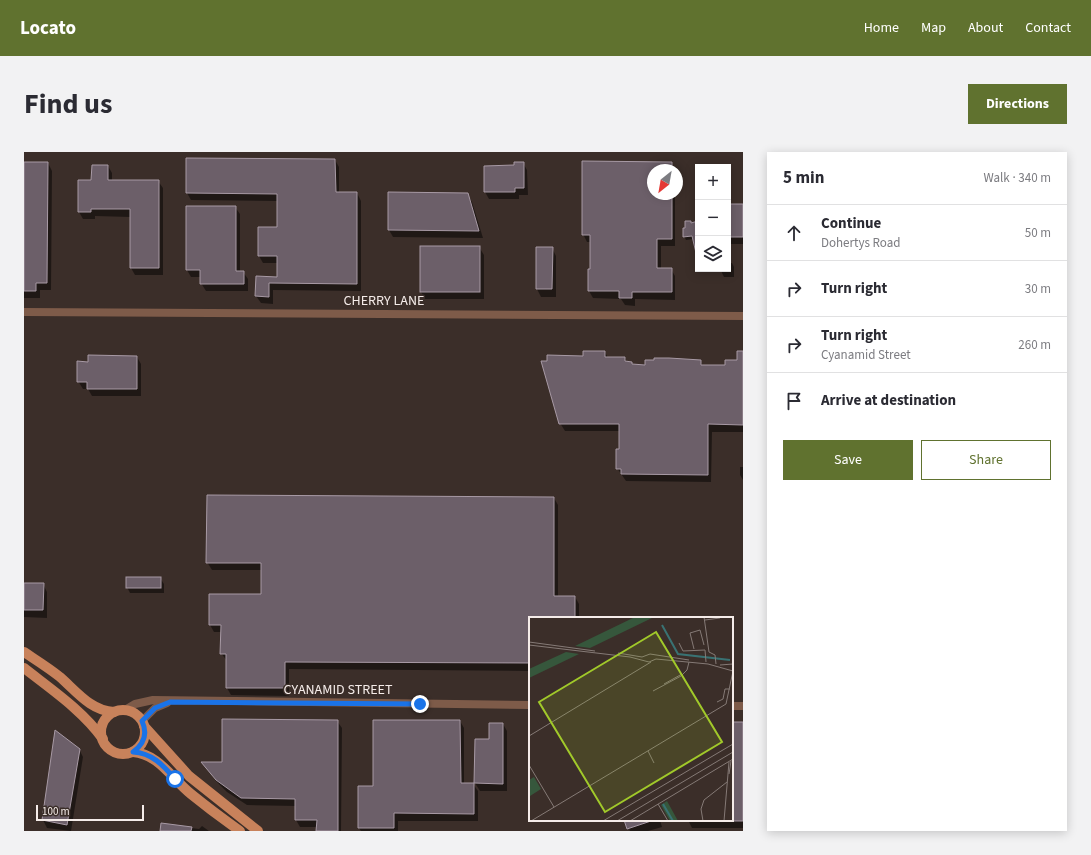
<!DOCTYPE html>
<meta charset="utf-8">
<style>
body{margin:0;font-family:"Source Sans 3",sans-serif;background:#f2f2f3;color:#2b2b33}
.controls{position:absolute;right:12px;top:12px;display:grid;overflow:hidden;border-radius:0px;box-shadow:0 2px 10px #0003}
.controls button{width:36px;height:36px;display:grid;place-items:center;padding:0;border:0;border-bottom:1px solid #e1e1e2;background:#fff;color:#2b2b33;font:20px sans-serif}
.compass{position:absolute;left:623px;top:12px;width:36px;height:36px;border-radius:50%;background:#fff;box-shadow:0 2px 10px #0003;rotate:211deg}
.scale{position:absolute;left:12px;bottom:10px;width:108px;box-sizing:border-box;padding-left:4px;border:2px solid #f5ece9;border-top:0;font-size:11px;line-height:14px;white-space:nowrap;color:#f5ece9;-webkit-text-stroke:3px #3b2e29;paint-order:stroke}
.stop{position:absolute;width:12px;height:12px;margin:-9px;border:3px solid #1a73e8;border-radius:50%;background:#fff}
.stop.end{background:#1a73e8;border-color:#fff;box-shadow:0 1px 4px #0008}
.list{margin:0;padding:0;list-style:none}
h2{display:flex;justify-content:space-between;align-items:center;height:52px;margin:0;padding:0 16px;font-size:17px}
h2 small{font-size:13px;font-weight:400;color:#7c7c81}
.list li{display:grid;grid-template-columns:26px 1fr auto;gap:12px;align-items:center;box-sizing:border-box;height:56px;padding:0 16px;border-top:1px solid #e1e1e2}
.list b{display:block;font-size:15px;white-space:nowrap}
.list p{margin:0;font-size:13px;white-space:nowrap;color:#7c7c81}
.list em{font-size:13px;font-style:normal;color:#7c7c81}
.actions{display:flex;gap:8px;padding:12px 16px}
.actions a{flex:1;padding:9px 0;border:1px solid #60722f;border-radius:0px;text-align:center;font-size:14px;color:#60722f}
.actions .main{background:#60722f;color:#fff}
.icon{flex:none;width:22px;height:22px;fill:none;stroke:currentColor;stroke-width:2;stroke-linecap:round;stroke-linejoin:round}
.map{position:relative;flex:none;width:719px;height:679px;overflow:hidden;border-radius:0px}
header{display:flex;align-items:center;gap:24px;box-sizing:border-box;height:56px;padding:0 20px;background:#60722f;color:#fff}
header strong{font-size:19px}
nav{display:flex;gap:22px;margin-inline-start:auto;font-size:14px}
.intro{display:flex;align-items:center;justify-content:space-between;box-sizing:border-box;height:96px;padding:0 24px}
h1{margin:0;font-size:28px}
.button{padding:10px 18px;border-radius:0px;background:#60722f;color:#fff;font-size:14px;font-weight:700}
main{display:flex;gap:24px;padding:0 24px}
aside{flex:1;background:#fff;border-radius:0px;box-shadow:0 2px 10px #0003}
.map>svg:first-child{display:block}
.shadow{fill:#0007}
.building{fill:#6c5f69;stroke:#a89aa5}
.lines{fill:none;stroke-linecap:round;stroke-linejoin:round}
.minor{stroke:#7e5b49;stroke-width:8}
.major{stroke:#c8825b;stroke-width:10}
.route{stroke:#1a73e8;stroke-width:5}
.labels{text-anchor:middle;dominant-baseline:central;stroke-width:3;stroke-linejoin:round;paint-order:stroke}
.street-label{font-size:14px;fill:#f5ece9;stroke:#3b2e29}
.inset-river{fill:none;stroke:#397273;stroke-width:2}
.inset-road{fill:none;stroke:#857a76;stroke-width:1}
.view{fill:#a1c92a;fill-opacity:0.15;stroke:#a1c92a;stroke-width:2}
.inset-edge{fill:none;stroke:#f5ece9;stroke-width:2}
</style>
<header>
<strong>Locato</strong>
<nav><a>Home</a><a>Map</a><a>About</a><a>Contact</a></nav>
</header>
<div class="intro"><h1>Find us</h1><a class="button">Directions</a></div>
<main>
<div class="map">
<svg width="719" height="679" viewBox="0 0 719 679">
<rect width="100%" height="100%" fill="#3b2e29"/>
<g class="shadow">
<polygon points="311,8 315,15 315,41 333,41 337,49 337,139 249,138 249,152 237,151 232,144 232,125 254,126 254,111 239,111 235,104 254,76 254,49 167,48 163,41"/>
<polygon points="559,10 647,11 651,18 629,18 629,42 651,42 651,94 637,94 637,117 647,117 651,124 651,148 611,147 611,154 601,153 597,147 569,146 565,139 565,118 567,118 567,90 563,90 559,82"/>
<polygon points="0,11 24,11 28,19 27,138 16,138 16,146 0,146"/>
<polygon points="499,11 503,18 504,43 495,43 495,47 465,47 461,40 491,14"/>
<polygon points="84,14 88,21 88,29 134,29 139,36 139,123 111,123 107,116 106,65 71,64 71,67 59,67 55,60 68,29"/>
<polygon points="443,42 448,50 459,86 369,85 365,78"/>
<rect x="704" y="53" width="15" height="39"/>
<polygon points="211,55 216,62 216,120 219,120 224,127 224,139 182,139 177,131 177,125 167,125 163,118"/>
<polygon points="667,70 668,72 674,71 674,94 670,87 662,88 660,84"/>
<polygon points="455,95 460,103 460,147 401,147 397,140"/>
<polygon points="513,96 528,96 532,104 532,145 517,145 513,137"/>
<polygon points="704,111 708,111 710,115 710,125 700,125 698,121 697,117 704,117"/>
<polygon points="581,200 584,206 601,206 603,210 608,211 609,213 676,209 679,214 702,214 714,209 719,200 719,280 688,280 687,330 602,329 593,316 596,279 541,279 536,271 560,205"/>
<polygon points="113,205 117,212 117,244 68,244 64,237 59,237 54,229 65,211"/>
<polygon points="716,315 719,315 719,328 716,323"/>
<polygon points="530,346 534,353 534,445 551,445 555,452 555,466 506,466 506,519 265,517 265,544 207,543 203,536 203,509 197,501 198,480 190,480 186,473 238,443 238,418 188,418 183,410"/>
<polygon points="136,426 140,432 140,441 106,441 103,435"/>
<polygon points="0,432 19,432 23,440 23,466 0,465"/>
<polygon points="313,569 318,576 317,679 294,679 294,675 276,675 272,668 272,654 223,653 203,640 192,629 179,611 199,611"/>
<polygon points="436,569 440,576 440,632 449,632 454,639 454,669 374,669 374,679 337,679 335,676 350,635"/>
<polygon points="708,571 719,571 719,676 668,676 664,668 708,668"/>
<polygon points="479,572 483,579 483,639 456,639 451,631 452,588 466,588"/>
<polygon points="55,597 59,605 47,679 23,676 19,668"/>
<polygon points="601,668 636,668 638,675 624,679 606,679"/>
<polygon points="137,672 175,677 178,674 185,679 137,679"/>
</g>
<g class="building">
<polygon points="162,6 311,7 312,40 333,40 333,132 245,131 245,145 231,144 232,124 253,125 253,104 234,104 234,75 253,75 253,42 162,41"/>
<polygon points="558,9 648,10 648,18 629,18 629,42 648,42 648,87 633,87 633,116 648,116 648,140 608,140 608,146 595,146 595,139 564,139 564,117 566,117 566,83 558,83"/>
<polygon points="0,10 24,10 23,131 12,131 12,139 0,139"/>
<polygon points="490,10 500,10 500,36 491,36 491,40 460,40 460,14 490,13"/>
<polygon points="68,13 84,13 84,28 135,28 135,116 106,116 106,57 67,57 67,60 54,60 54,28 67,28"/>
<polygon points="364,40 444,41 455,79 364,78"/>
<rect x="704" y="52" width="15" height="33"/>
<polygon points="162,54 212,54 212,119 220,119 220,132 176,132 176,118 162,118"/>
<polygon points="661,69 667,69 667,71 674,69 674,101 672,101 668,84 659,85 659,76 661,76"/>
<rect x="396" y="94" width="60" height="46"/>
<polygon points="512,95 529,95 528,137 512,137"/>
<polygon points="559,199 581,199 581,205 601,205 601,209 608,210 608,212 621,213 621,208 630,208 630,206 645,206 677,208 677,213 701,213 701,208 713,208 713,199 719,199 719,273 684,272 684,323 597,322 597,317 592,317 592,297 595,297 595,272 535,272 517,209 523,209 523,203 559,204"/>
<polygon points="64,203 113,204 113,237 63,237 63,230 53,230 53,209 64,210"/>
<polygon points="183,343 530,345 530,444 551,444 551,466 506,466 506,511 261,510 261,536 202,536 202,502 196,502 197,473 185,473 185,442 237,442 237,411 182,411"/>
<rect x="102" y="425" width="35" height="11"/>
<polygon points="0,431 20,431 19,458 0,458"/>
<polygon points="198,567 314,568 314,679 292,679 293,668 271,668 271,647 217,646 192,628 177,610 198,610"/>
<polygon points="349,568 436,568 437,631 450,631 450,662 370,661 370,676 334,676 334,634 349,634"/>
<rect x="708" y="570" width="11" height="99"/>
<polygon points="465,571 479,571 479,632 450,631 451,587 465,587"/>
<polygon points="31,578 56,597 43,673 18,668"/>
<polygon points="600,668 627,668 627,669 603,677"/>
<polygon points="137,671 168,675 167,679 136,679"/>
</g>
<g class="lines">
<g class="minor">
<polyline points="0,160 719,164"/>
<polyline points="708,554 719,554"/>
<polyline points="101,558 111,552 129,548 506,553"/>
<polyline points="118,569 131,556 143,551"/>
</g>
<g class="major">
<path d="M0 500C12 508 25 516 36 525 52 539 67 559 90 560"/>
<path d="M0 516C28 538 58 558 79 587"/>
<circle cx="99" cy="580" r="22"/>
<polyline points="120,574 165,624 234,679"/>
<path d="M109 600C135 602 148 627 167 642 183 655 199 667 216 679"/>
</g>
</g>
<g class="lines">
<path class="route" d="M151 627C139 613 128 601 109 600 120 592 124 582 118 569L131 556 146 550 396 552"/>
</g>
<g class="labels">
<g class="street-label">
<text x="360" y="149">CHERRY LANE</text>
<text x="314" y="538">CYANAMID STREET</text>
</g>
</g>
<g transform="translate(505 465)">
<rect width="204" height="204" fill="#3b2e29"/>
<path d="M106 0H125L61 31 46 29ZM37 35 50 37 0 61V52ZM5 160 12 172 1 179 0 163ZM138 184 149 204H141L132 188Z" fill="#36573c"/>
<path class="inset-river" d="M133 8 149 37 201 43M134 187 144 204"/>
<path class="inset-road" d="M175 0 180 35 186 38 187 47M176 3 191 1M0 25 66 34M150 26 154 34 176 33 177 45M0 28 101 40 120 45 127 42 179 47 204 54M165 32 161 16 171 13 175 28M89 36 113 40 121 37 160 43M191 48 204 47M135 67 153 57M124 74 152 59 158 53 160 45M188 85 194 82 196 72H201M0 119 122 45M119 134 125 146M0 148 25 190M200 157 202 144M129 187 139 204M2 204 197 87 204 54M74 204 204 127M88 204 204 135M101 204 204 142M174 204 172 192 175 183 198 165M195 204 200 145"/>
<path class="view" d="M127 15 193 125 76 195 10 85Z"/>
<rect width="204" height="204" class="inset-edge"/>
</g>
</svg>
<div class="controls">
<button>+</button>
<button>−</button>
<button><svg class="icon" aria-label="layers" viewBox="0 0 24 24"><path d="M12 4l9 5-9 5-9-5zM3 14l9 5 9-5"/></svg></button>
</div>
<svg class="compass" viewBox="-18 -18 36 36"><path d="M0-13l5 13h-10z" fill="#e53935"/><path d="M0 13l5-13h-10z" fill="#7c7c81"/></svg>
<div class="scale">100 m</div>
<div class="stop" style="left:151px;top:627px"></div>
<div class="stop end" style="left:396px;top:552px"></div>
</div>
<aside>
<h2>5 min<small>Walk · 340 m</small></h2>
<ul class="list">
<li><svg class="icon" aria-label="ahead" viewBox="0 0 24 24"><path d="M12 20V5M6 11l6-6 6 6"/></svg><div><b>Continue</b><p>Dohertys Road</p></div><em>50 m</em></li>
<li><svg class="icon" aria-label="right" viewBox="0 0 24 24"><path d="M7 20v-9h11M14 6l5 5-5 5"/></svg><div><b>Turn right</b></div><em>30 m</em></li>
<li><svg class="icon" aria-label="right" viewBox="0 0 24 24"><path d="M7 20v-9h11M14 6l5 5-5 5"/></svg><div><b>Turn right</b><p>Cyanamid Street</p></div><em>260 m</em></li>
<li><svg class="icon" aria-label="arrive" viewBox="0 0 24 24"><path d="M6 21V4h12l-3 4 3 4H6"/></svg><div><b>Arrive at destination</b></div></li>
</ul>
<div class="actions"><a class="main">Save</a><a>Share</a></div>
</aside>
</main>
